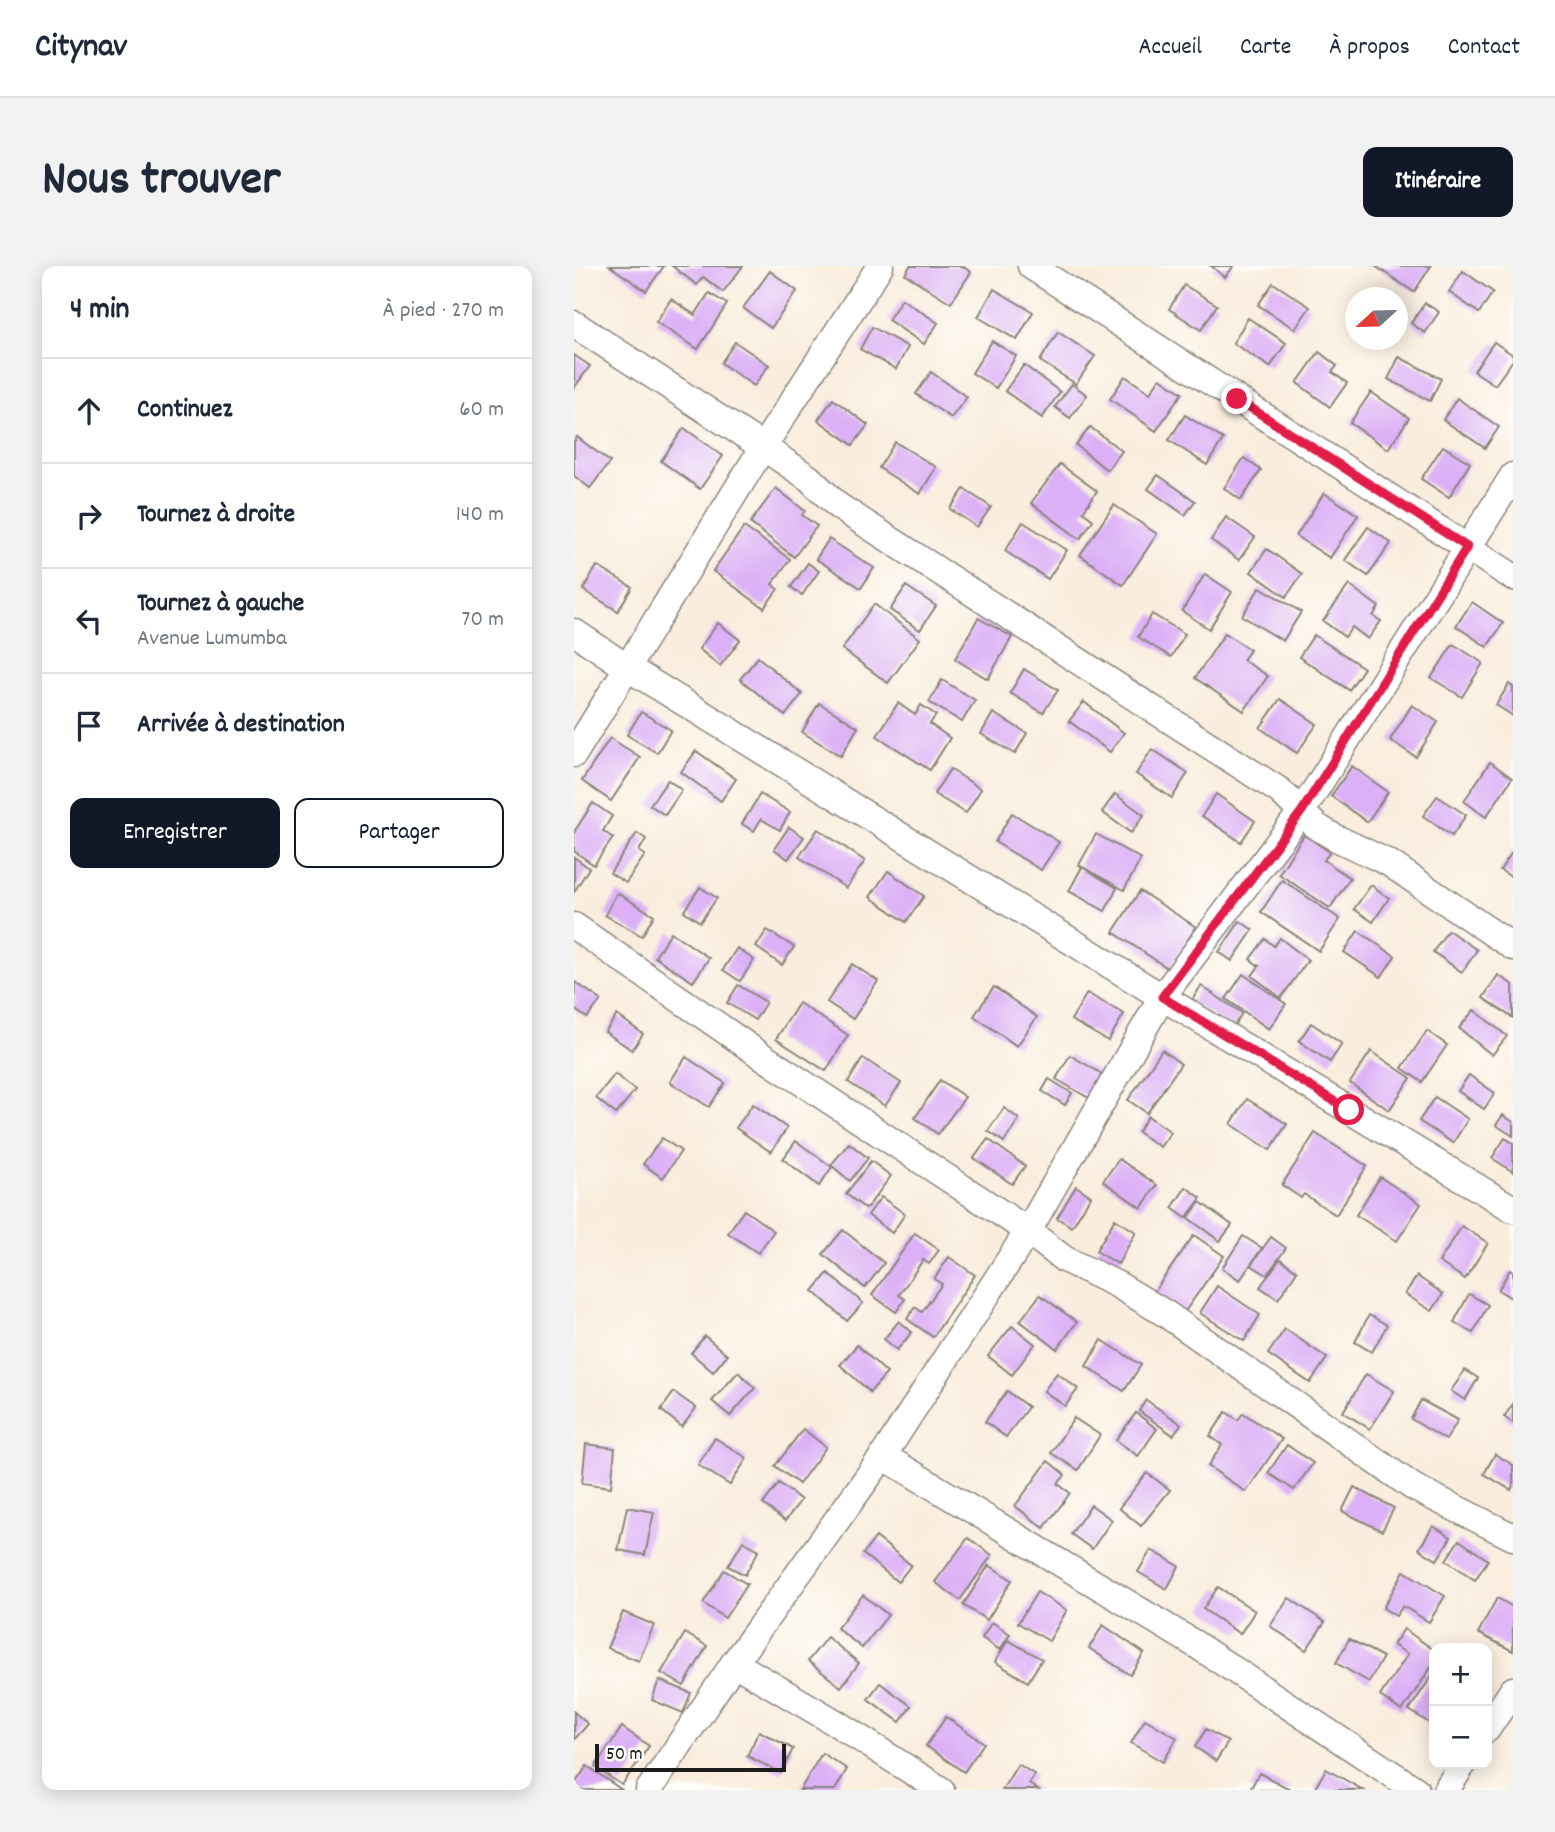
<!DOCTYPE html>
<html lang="fr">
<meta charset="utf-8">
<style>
body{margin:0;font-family:Dekko,sans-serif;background:#f2f2f3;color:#1f2937}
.controls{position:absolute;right:21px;bottom:21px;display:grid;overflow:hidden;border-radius:14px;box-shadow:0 4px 18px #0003}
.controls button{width:63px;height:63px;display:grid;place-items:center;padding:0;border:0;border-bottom:2px solid #e0e1e3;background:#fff;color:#1f2937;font:35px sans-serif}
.compass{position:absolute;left:771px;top:21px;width:63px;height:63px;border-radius:50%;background:#fff;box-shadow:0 4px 18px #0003;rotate:248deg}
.scale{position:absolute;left:21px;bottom:18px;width:191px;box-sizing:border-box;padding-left:7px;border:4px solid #1c1c1c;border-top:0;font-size:19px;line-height:24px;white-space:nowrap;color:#1c1c1c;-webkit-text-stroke:5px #fdfcf7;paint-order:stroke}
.stop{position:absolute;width:21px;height:21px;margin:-16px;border:5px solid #e11d48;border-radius:50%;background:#fff}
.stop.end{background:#e11d48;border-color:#fff;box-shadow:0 2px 7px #0008}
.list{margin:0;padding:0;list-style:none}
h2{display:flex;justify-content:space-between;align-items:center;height:91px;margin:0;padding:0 28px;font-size:30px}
h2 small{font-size:23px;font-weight:400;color:#747a83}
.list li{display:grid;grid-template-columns:46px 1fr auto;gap:21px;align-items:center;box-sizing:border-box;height:105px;padding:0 28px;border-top:2px solid #e0e1e3}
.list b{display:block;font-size:26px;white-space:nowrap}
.list p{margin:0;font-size:23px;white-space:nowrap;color:#747a83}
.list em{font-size:23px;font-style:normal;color:#747a83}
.actions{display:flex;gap:14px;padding:21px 28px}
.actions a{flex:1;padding:16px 0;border:2px solid #111827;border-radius:14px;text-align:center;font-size:24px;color:#111827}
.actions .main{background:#111827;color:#fff}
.icon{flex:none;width:38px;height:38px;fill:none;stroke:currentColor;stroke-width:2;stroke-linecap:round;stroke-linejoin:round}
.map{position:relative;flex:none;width:939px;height:1524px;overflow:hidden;border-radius:14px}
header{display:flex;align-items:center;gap:42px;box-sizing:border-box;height:98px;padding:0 35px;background:#fff;border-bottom:2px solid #e0e1e3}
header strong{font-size:33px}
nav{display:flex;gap:38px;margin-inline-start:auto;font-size:24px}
.intro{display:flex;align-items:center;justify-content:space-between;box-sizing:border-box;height:168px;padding:0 42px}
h1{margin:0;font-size:49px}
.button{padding:18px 32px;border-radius:14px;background:#111827;color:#fff;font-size:24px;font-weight:700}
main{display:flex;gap:42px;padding:0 42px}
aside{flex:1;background:#fff;border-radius:14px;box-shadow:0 4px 18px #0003}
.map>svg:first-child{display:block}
.building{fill:#dcb0f6}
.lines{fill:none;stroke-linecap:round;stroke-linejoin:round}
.minor-casing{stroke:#8a847c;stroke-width:29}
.minor{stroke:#fff;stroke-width:26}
.route{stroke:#e11d48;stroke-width:9}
</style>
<header>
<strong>Citynav</strong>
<nav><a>Accueil</a><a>Carte</a><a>À propos</a><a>Contact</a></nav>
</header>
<div class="intro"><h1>Nous trouver</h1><a class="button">Itinéraire</a></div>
<main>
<aside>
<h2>4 min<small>À pied · 270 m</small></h2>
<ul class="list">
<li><svg class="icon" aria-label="ahead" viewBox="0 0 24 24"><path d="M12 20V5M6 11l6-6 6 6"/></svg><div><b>Continuez</b></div><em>60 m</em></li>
<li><svg class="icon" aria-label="right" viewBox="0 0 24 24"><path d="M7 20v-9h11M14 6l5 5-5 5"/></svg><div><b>Tournez à droite</b></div><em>140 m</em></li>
<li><svg class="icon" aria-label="left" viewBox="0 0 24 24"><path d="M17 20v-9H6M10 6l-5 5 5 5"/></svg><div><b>Tournez à gauche</b><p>Avenue Lumumba</p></div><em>70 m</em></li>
<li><svg class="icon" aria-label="arrive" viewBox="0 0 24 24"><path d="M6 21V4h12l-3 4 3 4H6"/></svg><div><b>Arrivée à destination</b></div></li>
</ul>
<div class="actions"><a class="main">Enregistrer</a><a>Partager</a></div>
</aside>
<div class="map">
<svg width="939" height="1524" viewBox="0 0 939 1524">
<rect width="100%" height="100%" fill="#fdfcf7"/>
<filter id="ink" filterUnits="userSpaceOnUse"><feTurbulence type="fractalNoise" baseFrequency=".0143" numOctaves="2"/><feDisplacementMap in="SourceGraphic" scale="14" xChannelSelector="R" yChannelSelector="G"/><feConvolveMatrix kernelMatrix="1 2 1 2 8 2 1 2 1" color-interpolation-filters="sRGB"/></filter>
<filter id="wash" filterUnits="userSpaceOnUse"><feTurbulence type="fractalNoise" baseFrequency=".00686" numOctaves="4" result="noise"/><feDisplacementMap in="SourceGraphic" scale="28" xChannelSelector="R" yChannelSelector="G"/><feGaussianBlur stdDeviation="1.57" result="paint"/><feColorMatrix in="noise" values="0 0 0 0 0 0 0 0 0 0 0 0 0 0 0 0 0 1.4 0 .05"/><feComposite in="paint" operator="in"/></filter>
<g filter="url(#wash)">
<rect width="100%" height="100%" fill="#f9eddd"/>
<g id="blocks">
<g class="building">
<polygon points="36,0 90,0 72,25"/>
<polygon points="98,0 169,0 149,26 129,11 123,19"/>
<polygon points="336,0 388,0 397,6 377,37 331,8"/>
<polygon points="637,0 660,0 651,11"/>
<polygon points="801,0 857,0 840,26"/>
<polygon points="196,5 223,25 197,62 169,42"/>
<polygon points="889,5 919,26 905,47 875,26"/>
<polygon points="699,17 736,41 721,63 684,39"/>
<polygon points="610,19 643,39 627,64 595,43"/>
<polygon points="420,23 459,46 443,74 404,51"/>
<polygon points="135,27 153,38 124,83 82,56 97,33 121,49"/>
<polygon points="328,33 364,57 350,78 314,54"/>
<polygon points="851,37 865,46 851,67 837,57"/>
<polygon points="674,52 712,77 696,101 659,77"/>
<polygon points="298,61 334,81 322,103 286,83"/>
<polygon points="484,66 521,90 502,118 466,95"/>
<polygon points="418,75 442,90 422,122 398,107"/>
<polygon points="161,76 195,99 180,120 147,97"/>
<polygon points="920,76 939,89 939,94 921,119 900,105"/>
<polygon points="745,86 763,100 758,106 773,117 756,141 723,117"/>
<polygon points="0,89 16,100 0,122"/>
<polygon points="825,91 867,113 856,135 814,113"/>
<polygon points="450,99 486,126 468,152 431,125"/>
<polygon points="357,106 393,131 377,152 342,128"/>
<polygon points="551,110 576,127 586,112 608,127 582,165 536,133"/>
<polygon points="498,118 513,129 496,152 481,141"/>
<polygon points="797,126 835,152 814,183 776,157"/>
<polygon points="883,132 925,161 911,182 869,154"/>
<polygon points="259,133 294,159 279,179 244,154"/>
<polygon points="611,149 649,173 633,199 595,174"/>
<polygon points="516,161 548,185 533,204 502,179"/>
<polygon points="110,162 149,190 126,223 87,195"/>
<polygon points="3,171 36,196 16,222 0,210 0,176"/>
<polygon points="321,176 362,201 346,228 305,202"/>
<polygon points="869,180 896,197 875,231 847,213"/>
<polygon points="670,192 687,204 667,234 650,222"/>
<polygon points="486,198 523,225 509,246 519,254 506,273 457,237"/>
<polygon points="584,209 621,235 611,249 574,223"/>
<polygon points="202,222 231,245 228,249 243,260 220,291 176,257"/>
<polygon points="390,223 417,241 403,261 376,243"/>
<polygon points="750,227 784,249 756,292 722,270"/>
<polygon points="540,239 583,268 549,319 506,289"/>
<polygon points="652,251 681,271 665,294 637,274"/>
<polygon points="449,256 493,284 474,313 431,285"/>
<polygon points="170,261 216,293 198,318 204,323 190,342 139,305"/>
<polygon points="794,261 817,277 794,310 771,294"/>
<polygon points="255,273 300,302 287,322 242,293"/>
<polygon points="693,283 728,308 712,331 677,306"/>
<polygon points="234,297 245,305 228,329 217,321"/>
<polygon points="23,300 58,321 44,345 9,324"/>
<polygon points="631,308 658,326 635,363 608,345"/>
<polygon points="775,319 805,341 799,350 807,355 794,373 778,361 771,371 749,355"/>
<polygon points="332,320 362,340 346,364 316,344"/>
<polygon points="686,321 727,346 709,375 668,350"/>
<polygon points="898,336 929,357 913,381 882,360"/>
<polygon points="300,338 346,373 314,417 268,383"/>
<polygon points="578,348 611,368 597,391 564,371"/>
<polygon points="404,352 438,371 414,413 381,393"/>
<polygon points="144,357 166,374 146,400 125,383"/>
<polygon points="651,367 676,384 669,394 694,410 670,445 621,412"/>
<polygon points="740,369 790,402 775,424 725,391"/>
<polygon points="879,378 909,397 888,431 857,412"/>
<polygon points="184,391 228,428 211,450 166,413"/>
<polygon points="450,403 484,424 469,447 436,427"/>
<polygon points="368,414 401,434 388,456 355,436"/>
<polygon points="935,418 939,421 939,450 922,439"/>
<polygon points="706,433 743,458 723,487 686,462"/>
<polygon points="510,436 550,467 536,486 495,455"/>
<polygon points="245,437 284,461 267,490 228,466"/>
<polygon points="324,437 341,449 347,439 362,449 356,458 376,472 356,504 303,470"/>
<polygon points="838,439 864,456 842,491 816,474"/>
<polygon points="67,446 97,464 83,487 53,469"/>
<polygon points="419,447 453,467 441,488 407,468"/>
<polygon points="36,472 66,491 37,535 8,515"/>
<polygon points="578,483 614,507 598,532 562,508"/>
<polygon points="122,485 162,513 147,535 107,506"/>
<polygon points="916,496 938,512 912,551 890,535"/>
<polygon points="778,500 814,526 793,556 757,530"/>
<polygon points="376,503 407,523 392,547 360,528"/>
<polygon points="94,514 108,524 91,549 76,539"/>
<polygon points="186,528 216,546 206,564 187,553 180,565 168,558"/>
<polygon points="541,528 570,549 557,567 528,546"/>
<polygon points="642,528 681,555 667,576 628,550"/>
<polygon points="863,530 892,549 878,570 849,550"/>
<polygon points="19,537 38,550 29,565 39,572 20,599 0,585 0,566"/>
<polygon points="438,547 485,576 467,604 421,576"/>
<polygon points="215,561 230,571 214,593 200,583"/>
<polygon points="244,563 291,595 272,622 225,591"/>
<polygon points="63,567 72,573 65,585 71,589 52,617 36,607"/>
<polygon points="522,568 567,593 550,624 505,599"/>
<polygon points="730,569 756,586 750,594 776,612 756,642 705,608"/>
<polygon points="939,585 939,612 926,604"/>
<polygon points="0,591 15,602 0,626"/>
<polygon points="508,601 543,622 531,645 495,625"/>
<polygon points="314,605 350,630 332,656 296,631"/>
<polygon points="708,614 766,653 745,685 687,646"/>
<polygon points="797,619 815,632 799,656 780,643"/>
<polygon points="126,621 143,632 126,656 110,645"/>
<polygon points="566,625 622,661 595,703 539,666"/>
<polygon points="43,627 80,649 68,670 31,649"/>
<polygon points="666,655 679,664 658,695 645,686"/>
<polygon points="193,664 220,681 208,699 182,681"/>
<polygon points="874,664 903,684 888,706 859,686"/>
<polygon points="784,665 821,690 807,711 770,686"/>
<polygon points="97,666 135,692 119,716 81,691"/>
<polygon points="706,672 734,694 707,732 678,710 685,700 676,693 691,673 700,680"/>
<polygon points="163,682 180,694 166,715 149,704"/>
<polygon points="278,698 304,715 279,753 253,736"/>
<polygon points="669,708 712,738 695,763 652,733"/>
<polygon points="924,709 939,719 939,752 909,732"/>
<polygon points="1,716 27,734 13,752 0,743"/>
<polygon points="164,719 192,736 181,754 153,737"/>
<polygon points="627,720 668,747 658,763 617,736"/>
<polygon points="420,721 463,751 443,780 400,750"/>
<polygon points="513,727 550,748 534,775 497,754"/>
<polygon points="225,737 274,769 252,805 202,773"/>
<polygon points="900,744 933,770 918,789 885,762"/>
<polygon points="43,749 69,768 58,784 31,766"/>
<polygon points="737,757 768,778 756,796 725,775"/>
<polygon points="853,765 873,779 848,816 828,802"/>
<polygon points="588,784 607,798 573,847 554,834"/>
<polygon points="797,785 837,812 815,844 776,817"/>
<polygon points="496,789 528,808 515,832 482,813"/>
<polygon points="112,791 151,817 135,841 96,816"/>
<polygon points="289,792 327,817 311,840 274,816"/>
<polygon points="41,808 61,824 42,848 22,832"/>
<polygon points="895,809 921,827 910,843 884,825"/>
<polygon points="475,813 498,827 491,839 468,825"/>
<polygon points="366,814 391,831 364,868 341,852"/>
<polygon points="861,831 894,853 879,877 845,855"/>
<polygon points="673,833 713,858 696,884 657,858"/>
<polygon points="179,838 213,862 197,886 162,862"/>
<polygon points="430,842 445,853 430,876 414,865"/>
<polygon points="929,849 939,856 939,870 922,859"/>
<polygon points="574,850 597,866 586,881 564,866"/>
<polygon points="741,867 793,900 762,949 730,928 727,932 708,919"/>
<polygon points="88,872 107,885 89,912 69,898"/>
<polygon points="931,872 939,877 939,906 918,892"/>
<polygon points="414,873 451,900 438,918 400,892"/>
<polygon points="222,875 258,901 245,920 209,893"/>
<polygon points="275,877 294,892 276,915 257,899"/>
<polygon points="545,893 583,919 567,942 529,915"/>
<polygon points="297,895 317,910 292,943 272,928"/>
<polygon points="806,911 847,938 823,975 782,949"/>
<polygon points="502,920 517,930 498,961 483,952"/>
<polygon points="612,921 627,932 612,952 598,942"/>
<polygon points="307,931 331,948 318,967 294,949"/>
<polygon points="626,936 658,959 646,975 614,952"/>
<polygon points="170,944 200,965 184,987 154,967"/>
<polygon points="541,953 562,966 544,998 522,985"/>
<polygon points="888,960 914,977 891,1013 865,996"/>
<polygon points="269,964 310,997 291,1022 249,988"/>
<polygon points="341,967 365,984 355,998 349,994 325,1029 331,1033 322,1046 298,1029"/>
<polygon points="620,969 650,990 607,1051 577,1030"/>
<polygon points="669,970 688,982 666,1014 648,1002"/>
<polygon points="697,971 712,982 693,1009 677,999"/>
<polygon points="375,991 401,1009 359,1071 333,1053 341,1041 348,1046 368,1018 360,1013"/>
<polygon points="706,993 723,1005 704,1033 686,1021"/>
<polygon points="936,1004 939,1006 939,1033 924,1024"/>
<polygon points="254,1007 289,1037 273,1055 239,1025"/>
<polygon points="843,1010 869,1028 858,1045 831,1028"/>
<polygon points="643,1020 686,1049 670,1075 626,1047"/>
<polygon points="895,1028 914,1039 899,1067 880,1056"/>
<polygon points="466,1029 503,1056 483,1083 446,1055"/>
<polygon points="795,1049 813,1059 798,1086 781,1076"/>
<polygon points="325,1055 338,1066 323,1084 310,1073"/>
<polygon points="438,1060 461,1078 438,1109 414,1090"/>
<polygon points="711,1063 753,1092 736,1117 694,1088"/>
<polygon points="131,1070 153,1089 139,1106 117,1087"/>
<polygon points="528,1074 567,1099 550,1125 512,1100"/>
<polygon points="283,1079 313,1107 296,1126 266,1099"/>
<polygon points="891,1104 904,1112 891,1134 877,1125"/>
<polygon points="164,1106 181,1122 156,1150 138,1135"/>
<polygon points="483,1107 504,1123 491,1140 470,1125"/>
<polygon points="792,1108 820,1125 796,1163 769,1146"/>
<polygon points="433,1125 454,1141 432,1171 411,1156"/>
<polygon points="100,1126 122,1142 108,1161 87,1144"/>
<polygon points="572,1134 607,1158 599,1169 565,1145"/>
<polygon points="847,1134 884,1154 872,1174 837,1153"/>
<polygon points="939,1138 939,1157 930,1151"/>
<polygon points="652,1146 664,1154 669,1147 708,1173 672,1226 634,1200 648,1179 636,1170"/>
<polygon points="562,1147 583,1163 564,1190 542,1174"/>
<polygon points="500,1152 526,1169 504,1204 477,1187"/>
<polygon points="229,1163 252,1181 225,1218 201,1200"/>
<polygon points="141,1172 173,1192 156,1219 124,1199"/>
<polygon points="12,1178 41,1182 37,1221 8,1217"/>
<polygon points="713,1179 739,1197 720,1224 694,1207"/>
<polygon points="921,1188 939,1199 939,1220 937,1224 910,1208"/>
<polygon points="474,1195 491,1209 484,1218 496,1227 470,1262 441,1240"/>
<polygon points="573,1207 596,1224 567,1260 545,1242"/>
<polygon points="205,1217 227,1234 211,1255 189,1238"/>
<polygon points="780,1221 820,1242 808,1265 768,1245"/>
<polygon points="517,1239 538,1254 518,1283 497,1268"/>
<polygon points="53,1241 80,1246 71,1289 44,1284"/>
<polygon points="859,1260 877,1271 863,1294 845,1283"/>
<polygon points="302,1271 337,1299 324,1316 289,1288"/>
<polygon points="394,1272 418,1289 386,1334 361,1316"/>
<polygon points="885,1274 914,1294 901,1314 872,1294"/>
<polygon points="169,1275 185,1284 171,1309 154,1300"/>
<polygon points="577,1284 605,1300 593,1323 564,1306"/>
<polygon points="415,1299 438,1314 413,1354 389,1339"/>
<polygon points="150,1304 173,1318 151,1352 129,1337"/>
<polygon points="830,1305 871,1330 855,1356 829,1340 822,1350 809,1342"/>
<polygon points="644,1321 681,1345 666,1368 629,1343"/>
<polygon points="463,1326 493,1344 475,1375 444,1357"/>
<polygon points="289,1329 314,1349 288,1382 263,1362"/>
<polygon points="715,1332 751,1356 732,1384 696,1360"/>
<polygon points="923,1332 939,1341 939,1385 904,1367"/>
<polygon points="49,1346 80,1359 65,1395 33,1382"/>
<polygon points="418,1356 436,1368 426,1384 408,1372"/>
<polygon points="529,1359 570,1387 556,1409 515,1382"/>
<polygon points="830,1363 860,1384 860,1397 828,1445 806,1430 834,1388 819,1379"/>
<polygon points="111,1367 133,1380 110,1420 87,1407"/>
<polygon points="253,1371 285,1397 267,1421 234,1395"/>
<polygon points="775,1373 809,1391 795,1416 762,1397"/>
<polygon points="434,1374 468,1393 454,1416 421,1396"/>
<polygon points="860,1407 860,1450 855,1457 835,1444"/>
<polygon points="85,1414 117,1427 109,1447 78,1434"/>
<polygon points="306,1417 337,1440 326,1456 294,1433"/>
<polygon points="0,1446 14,1458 0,1474"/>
<polygon points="372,1451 410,1477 390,1506 352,1480"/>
<polygon points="571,1453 603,1472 589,1496 557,1477"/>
<polygon points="48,1461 75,1480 48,1519 21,1501"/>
<polygon points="632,1463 654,1476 642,1495 621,1481"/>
<polygon points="185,1465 219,1483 207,1507 173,1490"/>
<polygon points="248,1487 273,1503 261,1524 226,1524"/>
<polygon points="444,1498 461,1509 455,1518 464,1524 428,1524"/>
<polygon points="13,1500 48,1524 0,1524 0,1519"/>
<polygon points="752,1503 789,1524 740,1524"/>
<polygon points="685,1507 718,1524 676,1524"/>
</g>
</g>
</g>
<g filter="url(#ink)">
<use href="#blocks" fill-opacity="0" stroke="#8a847c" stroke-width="2"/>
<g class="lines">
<g class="minor-casing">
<g id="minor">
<polyline points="457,0 939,311"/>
<polyline points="0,58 189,181 235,212 264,240 706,525 742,560 760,571 815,597 939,681"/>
<polyline points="0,366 54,402 588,731 939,943"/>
<polyline points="0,488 189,181 306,0"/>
<polyline points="0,660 185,788 454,965 490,993 544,1019 592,1048 839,1221 939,1271"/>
<polyline points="309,1190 621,1378 842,1524"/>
<polyline points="160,1397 262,1457 367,1524"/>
<polyline points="913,1463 939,1424"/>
<polyline points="75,1524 160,1397 309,1190 454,965 588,731 728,545 939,210"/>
<polyline points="872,1524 889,1498"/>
</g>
</g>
<use href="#minor" class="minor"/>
</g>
</g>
<g class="lines" filter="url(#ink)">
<polyline class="route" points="663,133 893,281 728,545 588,731 775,844"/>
</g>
</svg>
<div class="controls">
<button>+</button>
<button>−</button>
</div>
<svg class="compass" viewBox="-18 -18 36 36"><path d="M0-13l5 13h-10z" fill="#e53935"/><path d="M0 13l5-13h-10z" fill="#747a83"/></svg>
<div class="scale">50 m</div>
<div class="stop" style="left:775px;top:844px"></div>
<div class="stop end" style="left:663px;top:133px"></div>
</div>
</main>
